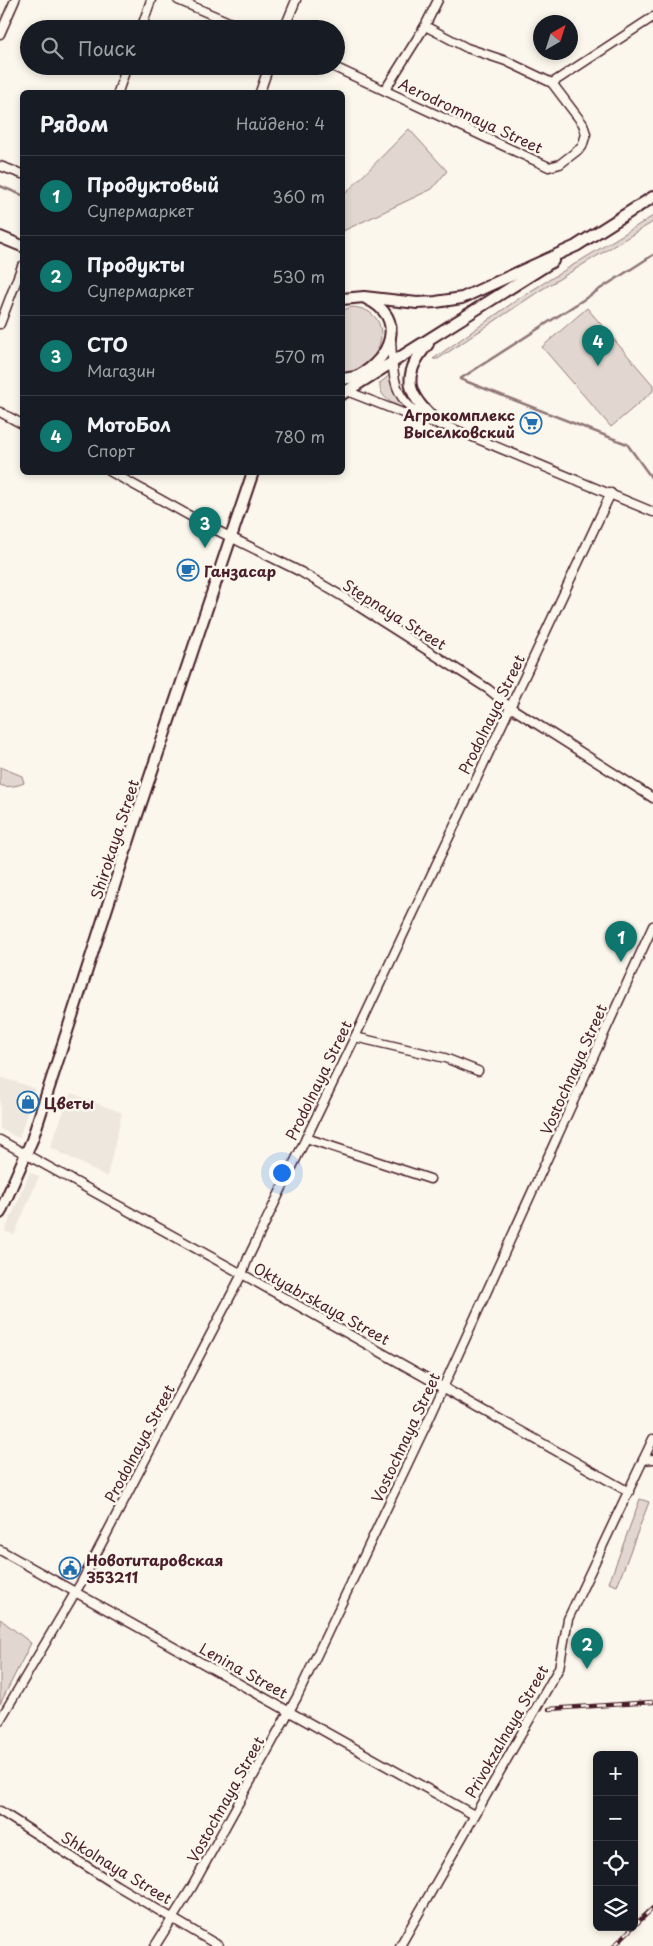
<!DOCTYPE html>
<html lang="ru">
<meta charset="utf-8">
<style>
body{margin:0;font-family:"Playpen Sans",sans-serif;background:#20242c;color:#f1f3f6}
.controls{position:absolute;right:15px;bottom:15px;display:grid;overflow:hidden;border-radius:8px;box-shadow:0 2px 8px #0003}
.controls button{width:45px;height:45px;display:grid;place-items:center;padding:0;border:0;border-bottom:1px solid #363941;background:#171b24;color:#f1f3f6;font:25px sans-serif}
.compass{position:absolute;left:533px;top:15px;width:45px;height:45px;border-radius:50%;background:#171b24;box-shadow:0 2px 8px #0003;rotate:39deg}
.you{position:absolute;left:281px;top:1172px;width:18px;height:18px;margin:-12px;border:4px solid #fff;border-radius:50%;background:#1a73e8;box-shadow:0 0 0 8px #1a73e833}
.badge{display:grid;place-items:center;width:32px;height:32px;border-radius:50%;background:#0f766e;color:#fff;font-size:16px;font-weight:700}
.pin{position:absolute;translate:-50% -41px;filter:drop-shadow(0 1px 2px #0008)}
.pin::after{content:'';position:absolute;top:26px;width:18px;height:15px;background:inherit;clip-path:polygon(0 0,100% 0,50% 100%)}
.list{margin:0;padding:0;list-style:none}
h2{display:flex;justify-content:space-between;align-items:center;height:65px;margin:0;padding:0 20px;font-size:21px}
h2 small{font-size:16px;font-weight:400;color:#9ea1a6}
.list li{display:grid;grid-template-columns:32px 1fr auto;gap:15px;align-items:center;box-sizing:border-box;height:80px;padding:0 20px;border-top:1px solid #363941}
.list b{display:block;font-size:19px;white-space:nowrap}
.list p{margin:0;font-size:16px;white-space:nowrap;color:#9ea1a6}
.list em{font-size:16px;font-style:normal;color:#9ea1a6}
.icon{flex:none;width:28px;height:28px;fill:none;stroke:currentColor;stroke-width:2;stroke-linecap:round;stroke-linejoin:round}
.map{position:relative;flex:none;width:653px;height:1946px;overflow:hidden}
.search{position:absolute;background:#171b24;box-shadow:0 2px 8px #0003;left:20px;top:20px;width:325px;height:55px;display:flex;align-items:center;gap:12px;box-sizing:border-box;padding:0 18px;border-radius:28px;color:#9ea1a6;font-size:19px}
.panel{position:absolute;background:#171b24;box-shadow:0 2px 8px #0003;left:20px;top:90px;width:325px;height:385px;border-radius:8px}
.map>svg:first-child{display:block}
.built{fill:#eee7de}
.green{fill:#e2d7d0;stroke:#967b7e}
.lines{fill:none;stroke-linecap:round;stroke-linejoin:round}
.stream{stroke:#907477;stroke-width:2.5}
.minor-casing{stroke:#4a1f2b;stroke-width:11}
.major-casing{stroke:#4a1f2b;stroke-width:14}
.minor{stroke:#fbf7ec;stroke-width:8}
.major{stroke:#fbf7ec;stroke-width:10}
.rail-casing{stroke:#4a1f2b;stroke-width:4.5}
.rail{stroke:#fbf7ec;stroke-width:2.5;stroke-dasharray:8;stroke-linecap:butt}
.labels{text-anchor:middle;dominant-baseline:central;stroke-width:5;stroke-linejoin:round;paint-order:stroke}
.street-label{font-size:15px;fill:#4a1f2b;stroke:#fbf7ec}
.poi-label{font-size:15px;font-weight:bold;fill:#4a1f2b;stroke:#fbf7ec;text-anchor:start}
</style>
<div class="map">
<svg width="653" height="1946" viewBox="0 0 653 1946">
<rect width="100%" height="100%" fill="#fbf7ec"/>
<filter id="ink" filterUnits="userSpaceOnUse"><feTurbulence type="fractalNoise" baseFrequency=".02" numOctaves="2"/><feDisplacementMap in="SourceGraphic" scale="10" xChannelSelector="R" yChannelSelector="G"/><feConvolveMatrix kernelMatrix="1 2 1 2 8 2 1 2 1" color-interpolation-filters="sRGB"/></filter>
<g filter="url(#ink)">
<g class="built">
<polygon points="0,1077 35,1088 19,1138 0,1129"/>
<polygon points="71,1093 122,1113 107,1177 50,1147"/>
<polygon points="30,1172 39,1177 14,1235 5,1231"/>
</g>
<g class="green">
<polygon points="409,129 447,171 432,189 343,231 343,196"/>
<polygon points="653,216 653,222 541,290 438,359 433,359 521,297"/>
<path d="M352 307C394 310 385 358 358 371 353 373 348 374 343 375V310Z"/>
<polygon points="587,308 653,385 653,391 611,427 542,347"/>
<path d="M391 374 395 395 404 408C393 405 378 396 380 383Z"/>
<path d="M0 767 22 776 24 783C17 786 6 788 0 785Z"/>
<polygon points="640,1499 649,1502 617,1586 609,1583"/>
<polygon points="0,1619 31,1643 0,1704"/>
</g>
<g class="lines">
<g class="stream">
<polyline points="0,186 22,195"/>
<polyline points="653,255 460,379 627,444 653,480"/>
</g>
<g class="minor-casing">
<g id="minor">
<polyline points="178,0 245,29"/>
<polyline points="141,29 151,0"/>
<polyline points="284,29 296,0"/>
<polyline points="0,34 15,0"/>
<polyline points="332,66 549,167 560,164 582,147 586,134 583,124 552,83 506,61 467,48 425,26"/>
<polyline points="552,83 653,17"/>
<polyline points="385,90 425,26 438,0"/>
<polyline points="118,92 127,66"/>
<polyline points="260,92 269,66"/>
<polyline points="0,166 22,174"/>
<polyline points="0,324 22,266"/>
<path d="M391 339C393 372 391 400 425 417"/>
<polyline points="344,390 413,417 449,427 653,512"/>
<polyline points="0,412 22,424"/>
<polyline points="111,472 208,526 301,572 350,601 488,689 510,707 653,798"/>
<polyline points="355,1037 445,1058 478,1071"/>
<polyline points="306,1138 430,1179"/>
<polyline points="0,1140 242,1274 629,1492"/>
<polyline points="643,1460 653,1459"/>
<polyline points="0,1550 474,1815"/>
<polyline points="0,1720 82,1581 242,1274 248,1258 355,1037 611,493"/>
<polyline points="0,1811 116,1885 219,1946"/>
<polyline points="155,1946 192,1887 297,1697 427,1423 653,926"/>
<polyline points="400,1946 559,1668 568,1619 653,1439"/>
</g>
</g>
<g class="major-casing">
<g id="major">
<polyline points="0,237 22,246"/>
<polyline points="342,299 364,297 417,303 436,302 462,298 576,246 653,197"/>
<path d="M428 344C398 378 409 398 440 424"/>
<path d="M342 379C347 378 353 378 358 376 391 359 407 318 367 299"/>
<polyline points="342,394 553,261"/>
<polyline points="0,1213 32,1140 135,821 253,472"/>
</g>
</g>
<use href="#minor" class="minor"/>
<use href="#major" class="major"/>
<g class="rail-casing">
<g id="rail">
<polyline points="549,1709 653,1702"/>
<polyline points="634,1926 653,1908"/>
<polyline points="614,1946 633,1927"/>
</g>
</g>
<use href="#rail" class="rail"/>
</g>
</g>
<defs>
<g id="supermarket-ring" transform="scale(1.125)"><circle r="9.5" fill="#fbf7ec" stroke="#1f6fb2" stroke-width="1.5"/><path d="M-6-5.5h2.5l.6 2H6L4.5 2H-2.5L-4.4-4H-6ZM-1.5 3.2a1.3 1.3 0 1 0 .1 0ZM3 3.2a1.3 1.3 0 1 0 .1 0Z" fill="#1f6fb2"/></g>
<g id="cafe-ring" transform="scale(1.125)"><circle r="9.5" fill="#fbf7ec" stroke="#1f6fb2" stroke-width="1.5"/><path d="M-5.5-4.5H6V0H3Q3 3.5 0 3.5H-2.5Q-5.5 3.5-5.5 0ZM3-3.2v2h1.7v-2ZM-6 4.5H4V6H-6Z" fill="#1f6fb2"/></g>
<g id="shop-ring" transform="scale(1.125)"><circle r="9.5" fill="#fbf7ec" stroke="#1f6fb2" stroke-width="1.5"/><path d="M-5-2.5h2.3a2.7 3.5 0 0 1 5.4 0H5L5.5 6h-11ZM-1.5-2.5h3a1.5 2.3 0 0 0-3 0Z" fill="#1f6fb2"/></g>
<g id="civic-ring" transform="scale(1.125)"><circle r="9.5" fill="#fbf7ec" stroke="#1f6fb2" stroke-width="1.5"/><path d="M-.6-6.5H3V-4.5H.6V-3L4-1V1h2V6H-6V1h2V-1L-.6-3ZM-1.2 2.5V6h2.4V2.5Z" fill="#1f6fb2"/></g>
</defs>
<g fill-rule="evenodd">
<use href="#supermarket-ring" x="531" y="423"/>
<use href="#cafe-ring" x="188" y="570"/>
<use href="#shop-ring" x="28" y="1102"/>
<use href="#civic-ring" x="70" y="1568"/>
</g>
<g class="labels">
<g class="street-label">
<text transform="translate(471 115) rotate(25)">Aerodromnaya Street</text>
<text transform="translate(395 614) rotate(32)">Stepnaya Street</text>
<text transform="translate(491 714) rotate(-64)">Prodolnaya Street</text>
<text transform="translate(114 839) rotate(-72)">Shirokaya Street</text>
<text transform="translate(573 1069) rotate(-66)">Vostochnaya Street</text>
<text transform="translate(318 1080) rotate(-64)">Prodolnaya Street</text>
<text transform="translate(322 1303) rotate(29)">Oktyabrskaya Street</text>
<text transform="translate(405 1437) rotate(-65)">Vostochnaya Street</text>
<text transform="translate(139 1443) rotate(-62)">Prodolnaya Street</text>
<text transform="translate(244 1670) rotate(29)">Lenina Street</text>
<text transform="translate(506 1731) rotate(-60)">Privokzalnaya Street</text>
<text transform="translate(225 1799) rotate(-61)">Vostochnaya Street</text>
<text transform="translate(117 1867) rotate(31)">Shkolnaya Street</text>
</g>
<g class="poi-label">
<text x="515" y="414" text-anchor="end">Агрокомплекс<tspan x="515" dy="17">Выселковский</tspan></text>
<text x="204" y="570">Ганзасар</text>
<text x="44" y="1102">Цветы</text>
<text x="86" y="1559">Новотитаровская<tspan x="86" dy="17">353211</tspan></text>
</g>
</g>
</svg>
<div class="controls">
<button>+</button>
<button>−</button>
<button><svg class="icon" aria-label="locate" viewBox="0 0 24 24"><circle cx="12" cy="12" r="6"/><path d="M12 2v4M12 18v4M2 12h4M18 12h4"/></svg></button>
<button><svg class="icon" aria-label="layers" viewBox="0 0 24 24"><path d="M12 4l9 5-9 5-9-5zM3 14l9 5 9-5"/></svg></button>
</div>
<svg class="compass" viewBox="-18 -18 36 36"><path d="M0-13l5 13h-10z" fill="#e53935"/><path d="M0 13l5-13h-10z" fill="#9ea1a6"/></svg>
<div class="you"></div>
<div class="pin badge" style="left:621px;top:962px">1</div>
<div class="pin badge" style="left:587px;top:1669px">2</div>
<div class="pin badge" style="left:205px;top:548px">3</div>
<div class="pin badge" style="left:598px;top:366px">4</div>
<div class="search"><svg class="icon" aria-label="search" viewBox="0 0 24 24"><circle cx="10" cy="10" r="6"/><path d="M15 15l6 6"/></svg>Поиск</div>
<section class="panel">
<h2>Рядом<small>Найдено: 4</small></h2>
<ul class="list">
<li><span class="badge">1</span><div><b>Продуктовый</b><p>Супермаркет</p></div><em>360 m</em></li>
<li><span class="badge">2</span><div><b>Продукты</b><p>Супермаркет</p></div><em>530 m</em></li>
<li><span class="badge">3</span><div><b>СТО</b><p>Магазин</p></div><em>570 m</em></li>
<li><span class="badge">4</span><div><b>МотоБол</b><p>Спорт</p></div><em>780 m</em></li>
</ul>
</section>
</div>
